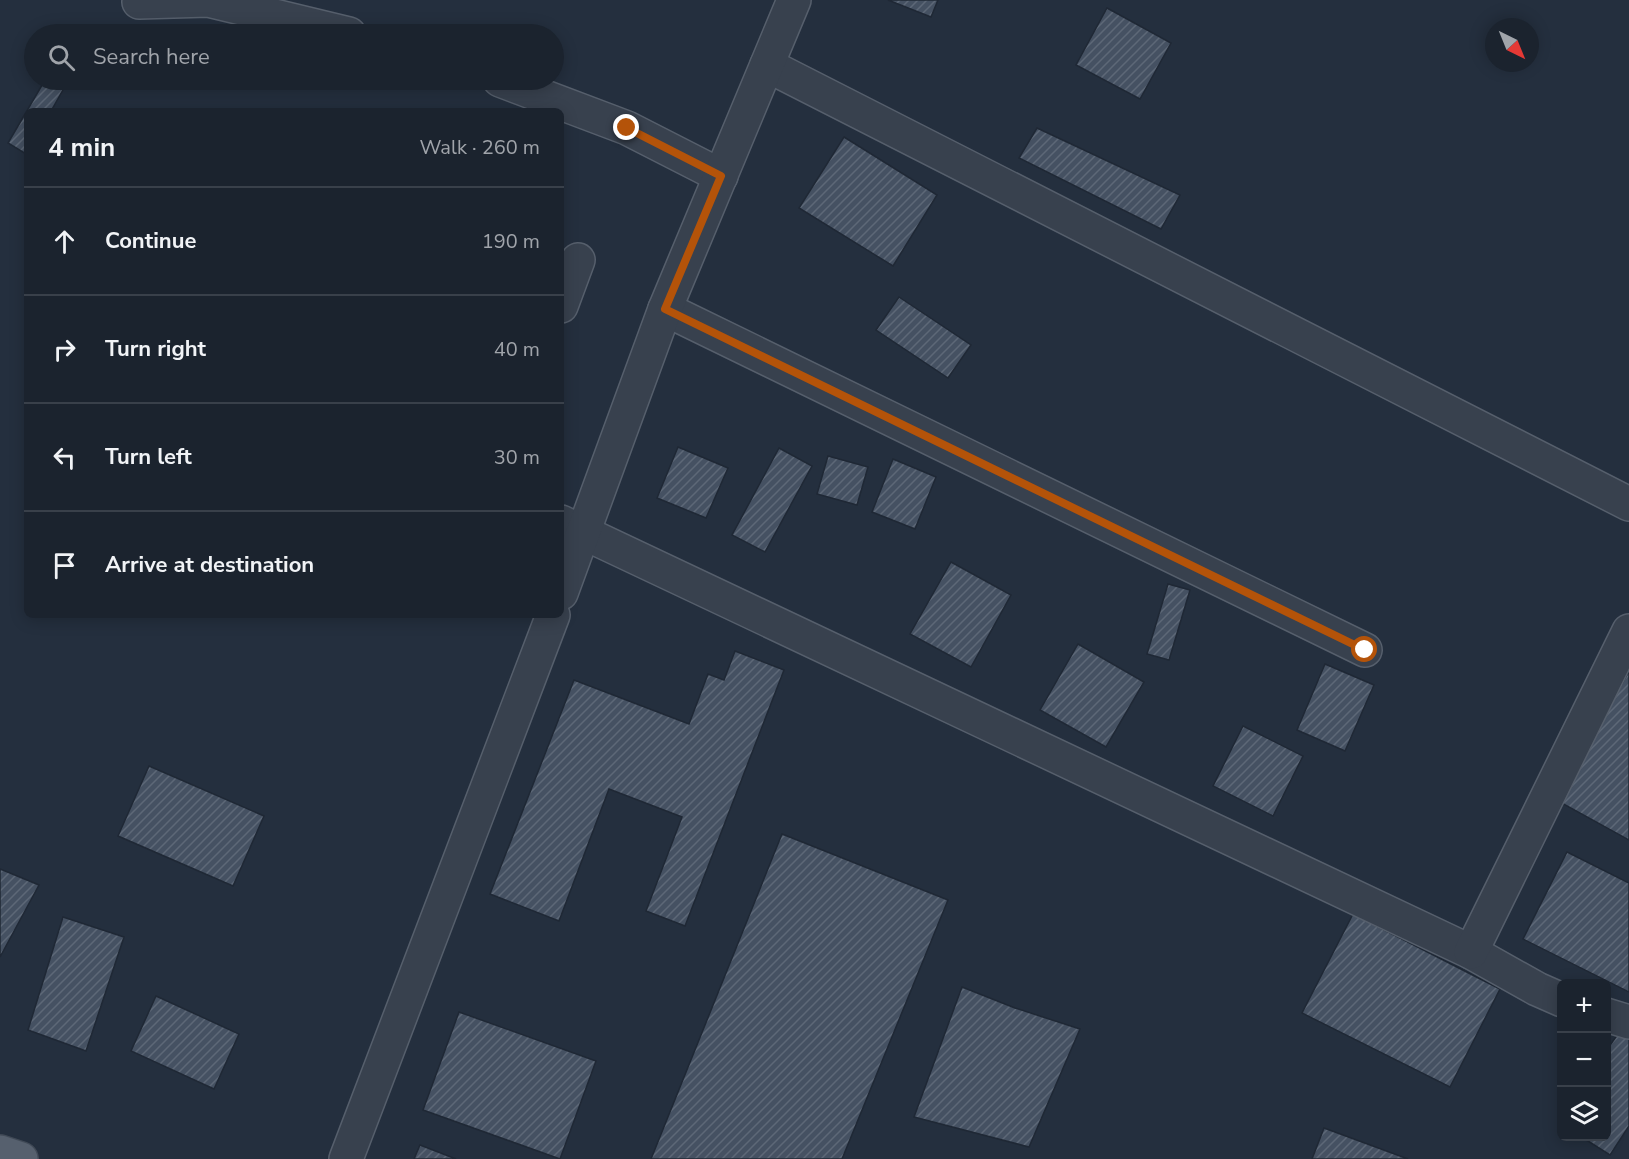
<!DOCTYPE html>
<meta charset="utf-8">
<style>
body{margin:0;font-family:"Nunito Sans",sans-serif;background:#242b36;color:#f1f3f6}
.controls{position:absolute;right:18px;bottom:18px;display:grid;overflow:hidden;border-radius:9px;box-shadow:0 3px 15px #0003}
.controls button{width:54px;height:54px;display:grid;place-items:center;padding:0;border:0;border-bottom:2px solid #39404a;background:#1b232e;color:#f1f3f6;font:30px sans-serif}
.compass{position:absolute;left:1485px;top:18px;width:54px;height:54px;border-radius:50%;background:#1b232e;box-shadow:0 3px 15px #0003;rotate:137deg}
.stop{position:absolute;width:18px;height:18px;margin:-14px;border:4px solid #b45309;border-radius:50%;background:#fff}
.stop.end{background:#b45309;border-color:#fff;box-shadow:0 2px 6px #0008}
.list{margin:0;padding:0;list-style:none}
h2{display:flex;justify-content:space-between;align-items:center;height:78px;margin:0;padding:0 24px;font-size:26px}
h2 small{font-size:20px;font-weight:400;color:#a0a4aa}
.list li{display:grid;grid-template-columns:39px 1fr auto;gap:18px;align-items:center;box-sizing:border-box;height:108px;padding:0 24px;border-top:2px solid #39404a}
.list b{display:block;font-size:22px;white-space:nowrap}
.list em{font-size:20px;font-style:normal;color:#a0a4aa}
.icon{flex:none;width:33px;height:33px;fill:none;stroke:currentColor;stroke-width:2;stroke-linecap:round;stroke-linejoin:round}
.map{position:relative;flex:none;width:1629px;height:1159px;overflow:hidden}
.search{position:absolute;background:#1b232e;box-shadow:0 3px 15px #0003;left:24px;top:24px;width:540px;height:66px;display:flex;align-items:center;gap:15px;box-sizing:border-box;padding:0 21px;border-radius:33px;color:#a0a4aa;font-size:22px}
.panel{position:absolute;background:#1b232e;box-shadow:0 3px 15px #0003;left:24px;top:108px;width:540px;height:510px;border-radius:9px}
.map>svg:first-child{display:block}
.building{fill:url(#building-hatch);stroke:#1f2835;stroke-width:1.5}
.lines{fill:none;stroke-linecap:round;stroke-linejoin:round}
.minor-casing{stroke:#565f6c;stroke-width:36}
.major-casing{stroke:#414a57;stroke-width:36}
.minor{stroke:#38414e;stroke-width:33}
.major{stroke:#56606e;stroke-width:33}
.route{stroke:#b45309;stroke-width:8}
</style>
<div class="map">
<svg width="1629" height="1159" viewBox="0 0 1629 1159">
<defs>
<pattern id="building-hatch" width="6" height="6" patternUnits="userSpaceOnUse" patternTransform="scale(1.5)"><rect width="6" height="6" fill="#455162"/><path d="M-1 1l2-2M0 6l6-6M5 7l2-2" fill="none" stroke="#5d6877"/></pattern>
</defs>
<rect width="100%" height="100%" fill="#242f3e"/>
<g class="building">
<polygon points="888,0 938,0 931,17"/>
<polygon points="1107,8 1171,43 1140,99 1076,65"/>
<polygon points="70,26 85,34 65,34"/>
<polygon points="45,80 68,81 51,111 27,111 26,154 8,143"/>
<polygon points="1037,128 1180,195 1161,229 1019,158"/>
<polygon points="844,137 937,195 893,266 799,208"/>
<polygon points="899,297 971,345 948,378 876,330"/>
<polygon points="678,447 728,468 706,518 657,498"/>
<polygon points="779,448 812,466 765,552 732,535"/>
<polygon points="828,456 868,467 857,505 817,494"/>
<polygon points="893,459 936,477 915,529 872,512"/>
<polygon points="951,562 1011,595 971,667 910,634"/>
<polygon points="1168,584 1190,590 1169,660 1147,654"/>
<polygon points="1078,644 1144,682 1106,747 1040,710"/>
<polygon points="735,651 784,670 685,926 646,911 682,817 609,789 559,921 490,894 574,680 689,724 708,674 724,680"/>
<polygon points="1325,664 1374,685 1345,751 1297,730"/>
<polygon points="1629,671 1629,840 1558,801"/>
<polygon points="1243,726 1303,756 1273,816 1213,786"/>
<polygon points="149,766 264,816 233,886 118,836"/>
<polygon points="782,834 948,900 842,1159 651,1159"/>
<polygon points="1567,852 1629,883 1629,992 1523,939"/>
<polygon points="0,869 39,885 0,957"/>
<polygon points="1353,914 1500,989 1450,1087 1302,1013"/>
<polygon points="63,917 124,937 86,1051 28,1030"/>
<polygon points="962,987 1015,1008 1080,1029 1029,1147 914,1117"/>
<polygon points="156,996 239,1034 214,1089 131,1051"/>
<polygon points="459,1012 596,1061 560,1159 423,1110"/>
<polygon points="1620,1031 1629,1037 1629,1126 1610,1155 1580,1136 1606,1136 1606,1051"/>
<polygon points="1324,1128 1408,1159 1312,1159"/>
<polygon points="420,1145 456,1159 414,1159"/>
</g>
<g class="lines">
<g class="minor-casing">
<g id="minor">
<polyline points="139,2 208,0 349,34"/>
<polyline points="767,65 1629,504"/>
<polyline points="500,80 627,128 721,176"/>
<polyline points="561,306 578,260"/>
<polyline points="665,309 1365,650"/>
<polyline points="561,522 1471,952 1537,989 1562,1000"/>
<polyline points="561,593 665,309 794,0"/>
<polyline points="1471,952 1629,631"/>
<polyline points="1606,1015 1629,1022"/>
<polyline points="346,1159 553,615"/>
</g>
</g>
<g class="major-casing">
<polyline id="major" points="0,1152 21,1159"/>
</g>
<use href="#minor" class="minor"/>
<use href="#major" class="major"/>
</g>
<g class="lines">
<polyline class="route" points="627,128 721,176 665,309 1365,650"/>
</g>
</svg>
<div class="controls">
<button>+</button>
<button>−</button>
<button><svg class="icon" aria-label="layers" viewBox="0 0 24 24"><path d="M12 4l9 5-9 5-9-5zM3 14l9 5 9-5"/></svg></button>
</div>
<svg class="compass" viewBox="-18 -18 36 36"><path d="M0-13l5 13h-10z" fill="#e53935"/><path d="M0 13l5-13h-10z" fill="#a0a4aa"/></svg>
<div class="stop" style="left:1365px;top:650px"></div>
<div class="stop end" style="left:627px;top:128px"></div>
<div class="search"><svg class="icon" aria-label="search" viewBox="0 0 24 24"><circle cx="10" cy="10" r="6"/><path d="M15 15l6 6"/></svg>Search here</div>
<section class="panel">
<h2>4 min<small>Walk · 260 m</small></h2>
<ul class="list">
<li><svg class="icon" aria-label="ahead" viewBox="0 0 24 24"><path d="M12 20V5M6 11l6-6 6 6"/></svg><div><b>Continue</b></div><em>190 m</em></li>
<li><svg class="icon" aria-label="right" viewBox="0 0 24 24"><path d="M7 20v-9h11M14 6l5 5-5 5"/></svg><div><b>Turn right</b></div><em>40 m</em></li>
<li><svg class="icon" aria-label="left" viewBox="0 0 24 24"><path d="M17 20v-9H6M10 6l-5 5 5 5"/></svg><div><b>Turn left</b></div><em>30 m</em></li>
<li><svg class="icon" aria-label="arrive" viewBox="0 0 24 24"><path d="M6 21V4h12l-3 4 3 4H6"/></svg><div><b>Arrive at destination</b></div></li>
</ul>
</section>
</div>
